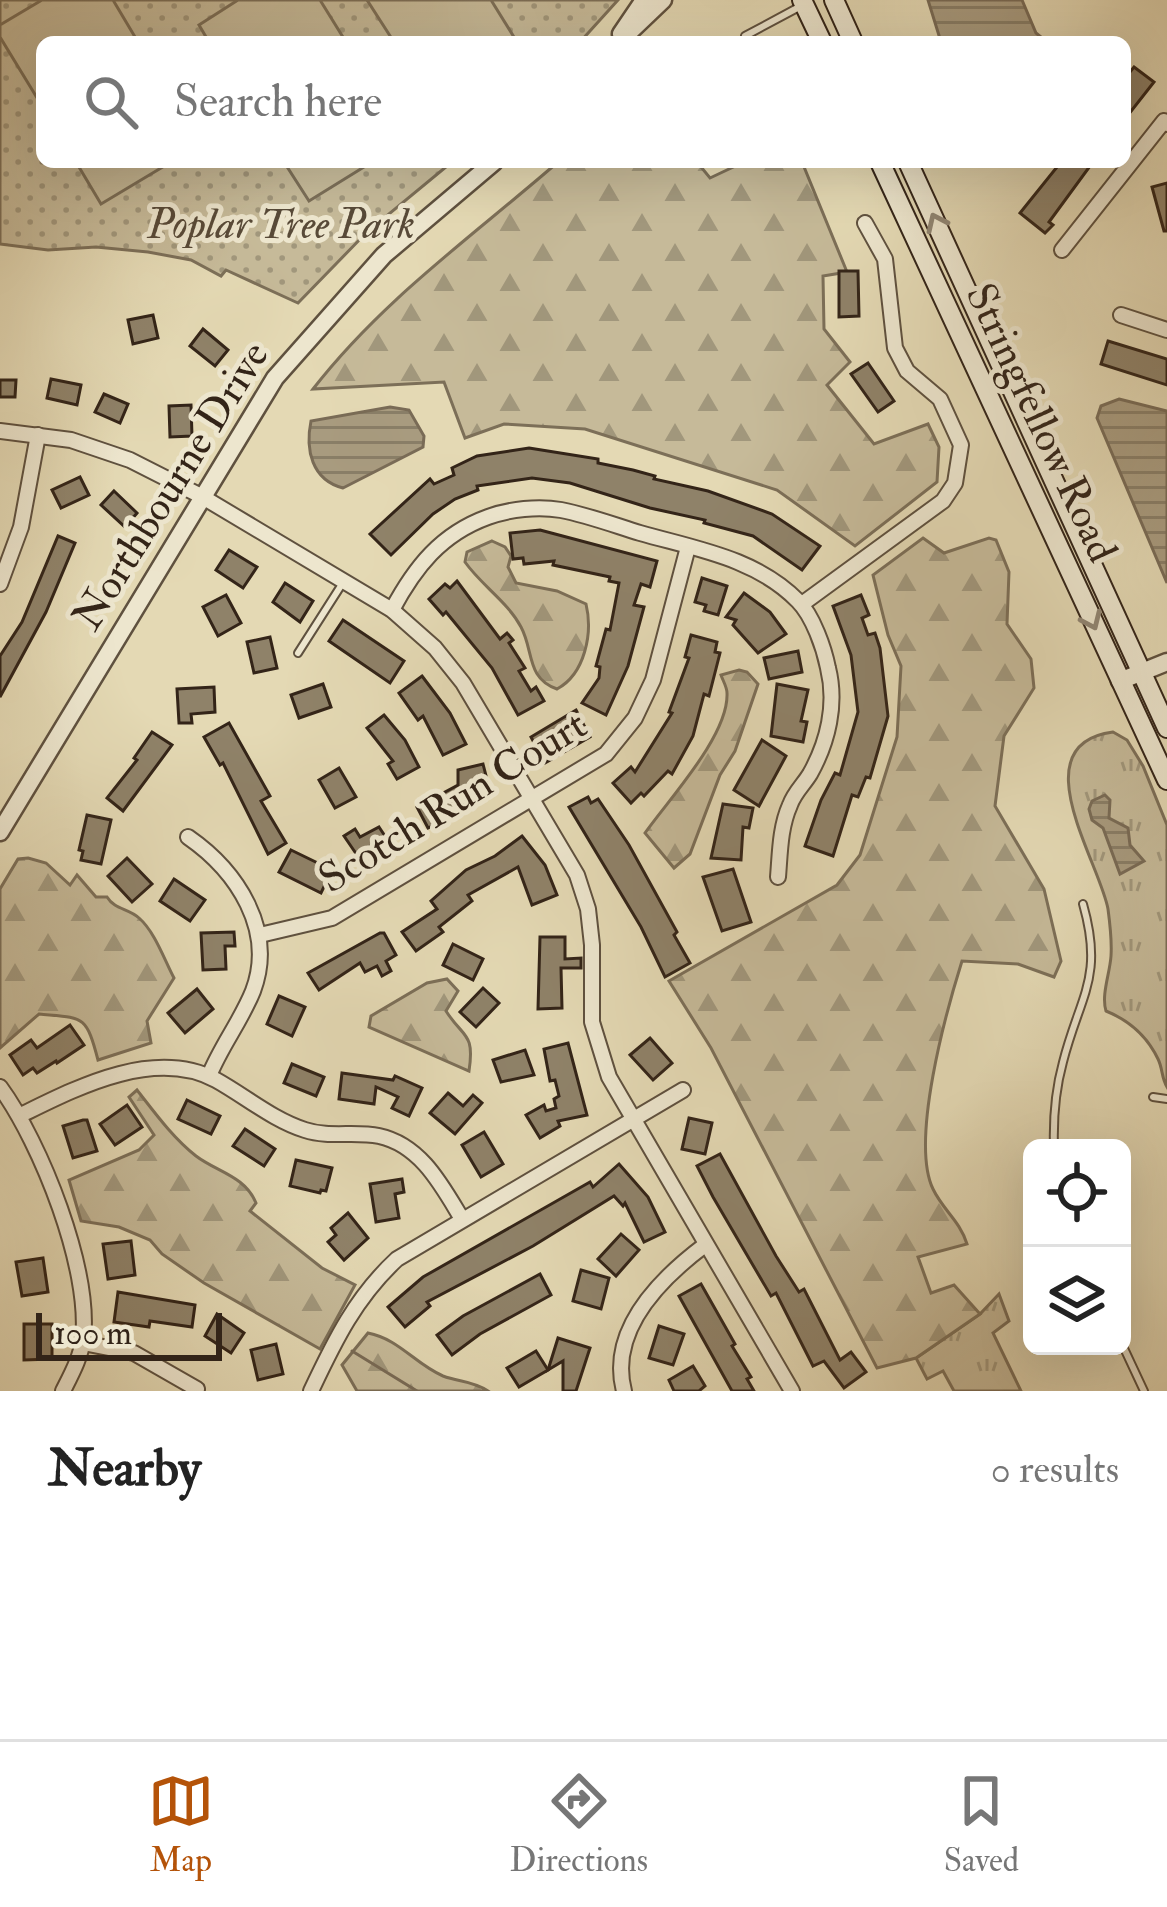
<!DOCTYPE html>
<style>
body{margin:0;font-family:"IM FELL Double Pica",serif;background:#f2f2f2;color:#222}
.controls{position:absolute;right:36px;bottom:36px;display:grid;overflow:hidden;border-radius:18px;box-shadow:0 12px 48px #0002}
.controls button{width:108px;height:108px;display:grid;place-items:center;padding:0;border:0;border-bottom:3px solid #e0e0e0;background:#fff;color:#222;font:60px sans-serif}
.scale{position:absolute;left:36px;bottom:30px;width:186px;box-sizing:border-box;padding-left:12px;border:6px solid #332418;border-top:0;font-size:33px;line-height:42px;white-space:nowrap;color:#332418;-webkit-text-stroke:9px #ede6ce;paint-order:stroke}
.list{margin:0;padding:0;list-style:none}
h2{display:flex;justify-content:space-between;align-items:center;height:156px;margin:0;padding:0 48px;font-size:51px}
h2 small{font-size:39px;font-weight:400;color:#767676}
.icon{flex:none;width:66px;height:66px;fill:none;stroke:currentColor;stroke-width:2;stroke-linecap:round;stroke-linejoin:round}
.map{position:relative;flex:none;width:1167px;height:1391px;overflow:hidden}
.search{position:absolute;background:#fff;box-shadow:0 12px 48px #0002;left:36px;right:36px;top:36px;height:132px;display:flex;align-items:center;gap:30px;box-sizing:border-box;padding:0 42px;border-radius:18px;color:#767676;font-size:45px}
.sheet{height:348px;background:#fff}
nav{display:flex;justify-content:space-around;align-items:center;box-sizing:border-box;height:168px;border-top:3px solid #e0e0e0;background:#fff;font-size:33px;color:#767676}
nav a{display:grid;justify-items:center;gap:6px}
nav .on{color:#b45309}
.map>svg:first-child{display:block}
.grass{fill:url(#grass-tufts);stroke:#7c6f58;stroke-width:3}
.forest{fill:url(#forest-firs);stroke:#7c6f58;stroke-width:3}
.park{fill:url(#park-dots);stroke:#7c6f58;stroke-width:3}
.pitch{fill:#c6ba99;stroke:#7c6f58;stroke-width:3}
.water{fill:url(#water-rules);stroke:#796b56;stroke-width:3}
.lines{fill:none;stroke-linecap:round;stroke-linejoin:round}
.stream{stroke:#796b56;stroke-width:3}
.building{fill:#8f8269;stroke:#332418;stroke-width:3}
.service-casing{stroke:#5f513f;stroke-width:10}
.minor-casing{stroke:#5f513f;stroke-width:18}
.tertiary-casing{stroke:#5f513f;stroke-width:21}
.secondary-casing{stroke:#332418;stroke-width:22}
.service{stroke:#ede6ce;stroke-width:6}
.minor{stroke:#ede6ce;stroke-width:14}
.tertiary{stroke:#ede6ce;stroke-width:16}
.secondary{stroke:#ede6ce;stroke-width:18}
.oneway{stroke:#908573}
.labels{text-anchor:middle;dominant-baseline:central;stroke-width:10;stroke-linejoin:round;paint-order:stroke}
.park-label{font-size:42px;font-style:italic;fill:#584a38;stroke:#ede6ce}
.street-label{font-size:42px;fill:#332418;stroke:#ede6ce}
</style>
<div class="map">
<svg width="1167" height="1391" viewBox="0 0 1167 1391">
<defs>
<pattern id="grass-tufts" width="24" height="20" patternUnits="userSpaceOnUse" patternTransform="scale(3)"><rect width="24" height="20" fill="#c6ba99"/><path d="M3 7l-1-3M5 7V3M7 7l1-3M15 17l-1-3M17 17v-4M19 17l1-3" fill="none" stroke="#a1977c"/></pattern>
<pattern id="forest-firs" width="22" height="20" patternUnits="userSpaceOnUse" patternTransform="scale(3)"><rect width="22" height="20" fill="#c6ba99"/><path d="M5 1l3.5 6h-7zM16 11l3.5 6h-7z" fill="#a1977c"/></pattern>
<pattern id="park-dots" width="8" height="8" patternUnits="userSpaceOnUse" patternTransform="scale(3)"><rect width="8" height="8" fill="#c6ba99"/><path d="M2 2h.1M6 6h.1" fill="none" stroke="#a1977c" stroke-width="1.8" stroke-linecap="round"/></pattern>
<pattern id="water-rules" width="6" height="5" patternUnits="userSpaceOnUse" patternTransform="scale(3)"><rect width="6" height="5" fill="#a89b7f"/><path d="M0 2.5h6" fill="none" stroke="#897e67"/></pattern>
</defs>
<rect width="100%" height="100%" fill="#e4d9b4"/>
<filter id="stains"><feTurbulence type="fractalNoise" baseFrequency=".00167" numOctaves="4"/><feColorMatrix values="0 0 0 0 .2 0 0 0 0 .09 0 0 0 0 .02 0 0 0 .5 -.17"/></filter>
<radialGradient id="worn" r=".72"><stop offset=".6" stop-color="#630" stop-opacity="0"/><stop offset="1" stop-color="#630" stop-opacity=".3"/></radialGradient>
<g class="grass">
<path d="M1113 732 1127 740 1143 766 1167 825V1087C1161 1077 1163 1069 1158 1059 1147 1036 1128 1020 1106 1011 1101 995 1110 973 1111 956 1112 941 1110 924 1108 909 1100 863 1020 744 1113 732Z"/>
<polygon points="999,1294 1009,1321 993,1333 1021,1391 954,1391 943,1371 927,1379 916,1358 980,1314"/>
</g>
<g class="forest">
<path d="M558 162H697L710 178 744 162H802L847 272 823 276 824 329 850 362 827 385 874 444 928 424 939 447 937 482 855 546 777 490 585 429 504 424 465 438 444 382 313 389C383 299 473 236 558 162Z"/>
<path d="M923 538 944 553 989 538 996 540 1009 572 1007 624 1031 659 1034 688 1004 736 995 806 1044 889 1061 961 1054 977 1018 964 962 961C946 1012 910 1141 933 1189 943 1210 960 1221 967 1244L918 1257 931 1293 954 1285 980 1314 916 1358 877 1368 711 1048 669 981 837 885 860 855 897 737 901 666 888 635 873 575Z"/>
<path d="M492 541 505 547 511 556 508 567 516 583 557 591 586 604C593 633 585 674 557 689 526 678 534 651 521 627 508 602 481 585 465 562L467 552Z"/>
<path d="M739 670 747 672 758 684 735 751 720 775 690 854 674 868 645 833C669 799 729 735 727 693 727 687 723 681 721 675Z"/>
<path d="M28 858 46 863 70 885 77 875 96 897H107C115 910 128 908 139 918 155 932 164 959 174 978L147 1021 151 1043 98 1060C86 1014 83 1018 39 1014L0 1048V889L18 859Z"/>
<path d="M447 979 458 991 446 1011C463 1038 475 1032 469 1071L369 1027 371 1016 427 983Z"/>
<path d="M137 1090C155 1113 173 1138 196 1156 217 1172 245 1176 256 1203L250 1211 322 1268 355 1285 320 1349 204 1283 162 1254 150 1240 119 1227 81 1221 69 1180 139 1150 154 1135 129 1097Z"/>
<path d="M368 1333C399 1339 415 1364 443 1376 459 1382 473 1381 488 1391H357L342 1365Z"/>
</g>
<polygon class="park" points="0,0 618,0 580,42 42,42 42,162 452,162 367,232 298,303 226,270 221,276 191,260 148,252 96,247 48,250 0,244"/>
<g class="pitch">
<polygon points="42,0 113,0 138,42 42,42 42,106 0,37 0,25"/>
<polygon points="238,0 320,0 346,42 209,42 199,25"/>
<polygon points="367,0 491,0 517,42 394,42"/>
<polygon points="76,162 171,162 101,204"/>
<polygon points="284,162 372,162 309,201"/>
</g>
<g class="water">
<polygon points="928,0 1022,0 1036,33 1047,42 941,42"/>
<polygon points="1119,399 1167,411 1167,583 1097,418 1101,406"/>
<path d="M390 407 409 410 424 436 423 447 343 488C312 480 305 450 311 421Z"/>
<polygon points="1105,795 1110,800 1109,818 1128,828 1130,845 1144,861 1120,874 1103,828 1092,820 1089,809 1092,801"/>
</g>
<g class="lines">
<g class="stream">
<polyline points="221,162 222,166"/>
<polyline points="352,1351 417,1391"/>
</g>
</g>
<g class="building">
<polygon points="1134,67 1154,82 1125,119 1125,78"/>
<polygon points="1061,162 1093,162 1049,222 1053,225 1045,233 1020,213"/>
<polygon points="1167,183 1167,231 1164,231 1152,187"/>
<polygon points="839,271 858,271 859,316 839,317"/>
<polygon points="153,315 158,338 133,344 128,320"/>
<polygon points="203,329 228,350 215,366 190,346"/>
<polygon points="1108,341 1167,359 1167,385 1101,364"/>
<polygon points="868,363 894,401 878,412 851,374"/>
<polygon points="51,379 81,385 77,405 47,398"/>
<polygon points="0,380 16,380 15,397 0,397"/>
<polygon points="104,394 128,404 120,423 95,412"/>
<polygon points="191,405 192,436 170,437 169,406"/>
<polygon points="529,448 598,459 598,463 633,470 655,476 654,479 708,491 772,514 820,546 802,570 753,536 704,523 705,520 650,508 570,483 532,478 477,486 478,490 455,499 433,514 391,555 370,534 430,479 434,484 454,475 452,468 477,456"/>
<polygon points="80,477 89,495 61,508 52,490"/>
<polygon points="114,491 137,513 125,527 101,505"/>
<polygon points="540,530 657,561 650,587 641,584 634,605 644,607 628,666 606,715 582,703 599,678 600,667 596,666 606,629 610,630 619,583 609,581 610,577 553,565 554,561 524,564 523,558 513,559 510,533"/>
<polygon points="58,536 75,543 46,612 0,697 0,656 22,622"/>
<polygon points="229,550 257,567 243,588 216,570"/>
<polygon points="702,578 727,586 718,615 704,611 706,605 695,602"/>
<polygon points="457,581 500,639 507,633 513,640 509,643 525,668 519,671 531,691 536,687 544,701 518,715 492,668 446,612 443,615 429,599 445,584 450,588"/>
<polygon points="285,583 313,601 300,622 273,602"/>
<polygon points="744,593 770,612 786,634 758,653 733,625 736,620 726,617"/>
<polygon points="226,595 241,623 218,636 203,607"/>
<polygon points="861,595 869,615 862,618 868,635 875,633 880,648 888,716 870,778 866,777 858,797 852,795 833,856 805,846 821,800 835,773 840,775 858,712 851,655 833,606"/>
<polygon points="343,620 404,661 390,683 329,641"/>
<polygon points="691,635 717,642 715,652 720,653 709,696 704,694 693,736 672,774 668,771 644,796 641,793 631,803 613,783 631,767 635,772 672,713 669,712 689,658 685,657"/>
<polygon points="270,637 277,668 254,673 247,642"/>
<polygon points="798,651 802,672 769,679 764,658"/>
<polygon points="422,676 450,713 466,744 443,755 423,716 418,720 399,693"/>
<polygon points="323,684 331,707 299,718 291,695"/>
<polygon points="777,684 808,690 801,721 807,722 803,742 771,736"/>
<polygon points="214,687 215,712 191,714 192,723 179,723 177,689"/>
<polygon points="576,710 590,737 545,763 531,737"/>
<polygon points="384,715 405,740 419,767 397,779 388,764 393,761 367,728"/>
<polygon points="229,723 270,796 261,801 286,843 268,854 223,763 220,765 204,737"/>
<polygon points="152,732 172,745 123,811 107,798 137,760 134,758"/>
<polygon points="762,740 786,756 759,806 734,790"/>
<polygon points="483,764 491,795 454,805 458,813 428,828 417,807 458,785 458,770"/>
<polygon points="339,768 356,797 335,808 319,780"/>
<polygon points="588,797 591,803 598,799 629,845 677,932 674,935 690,963 665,977 641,927 569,807"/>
<polygon points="723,804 753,808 749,828 743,827 741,860 711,858"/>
<polygon points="87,815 111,820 101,864 81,860 83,851 79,850"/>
<polygon points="379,827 385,836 357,855 344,836 355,829 360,837"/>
<polygon points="522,836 545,865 557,895 532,905 518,867 468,895 472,901 439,927 443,932 416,951 402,932 437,909 431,901 466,870 495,856"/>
<polygon points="291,850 332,870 321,893 279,872"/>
<polygon points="127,858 152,884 132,902 108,876"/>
<polygon points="733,869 751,922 722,931 703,877"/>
<polygon points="174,879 205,900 190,921 160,901"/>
<polygon points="234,932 235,946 225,946 226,969 203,970 201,933"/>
<polygon points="380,933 384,933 396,955 386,961 391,971 382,976 377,966 365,972 360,963 319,990 308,973"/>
<polygon points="540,937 565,937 565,959 581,958 581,968 561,968 562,1008 538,1009"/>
<polygon points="453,944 483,959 473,980 443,965"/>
<polygon points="483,988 499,1003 476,1027 460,1012"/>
<polygon points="197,989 213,1009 185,1033 168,1013"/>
<polygon points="279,996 305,1007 292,1036 267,1024"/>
<polygon points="70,1025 84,1045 57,1063 56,1061 37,1073 33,1068 23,1075 10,1055 31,1040 37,1048"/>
<polygon points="650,1038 672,1063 653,1080 630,1055"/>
<polygon points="568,1043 587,1115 558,1121 560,1126 540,1138 526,1115 544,1105 546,1111 556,1108 554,1099 559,1096 555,1080 550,1081 544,1049"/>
<polygon points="525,1050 534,1075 501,1082 493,1060"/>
<polygon points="292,1064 324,1077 316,1096 284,1083"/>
<polygon points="342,1073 393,1080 395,1076 422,1088 409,1116 392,1108 398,1097 376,1087 374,1104 339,1099"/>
<polygon points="448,1093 463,1106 473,1095 482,1103 455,1134 430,1113"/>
<polygon points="187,1100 220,1116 211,1134 178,1119"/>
<polygon points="127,1105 142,1127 115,1145 100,1124"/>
<polygon points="689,1118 712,1123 705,1154 682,1149"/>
<polygon points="83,1120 87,1120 97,1151 73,1158 63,1126"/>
<polygon points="245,1129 275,1149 264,1166 233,1146"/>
<polygon points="484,1132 503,1164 481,1177 462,1145"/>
<polygon points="720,1154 776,1256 799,1292 804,1289 840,1360 851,1352 866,1372 844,1388 824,1361 813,1366 776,1293 771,1296 713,1197 697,1166"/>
<polygon points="296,1160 332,1168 326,1191 321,1190 320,1193 290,1186"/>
<polygon points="619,1164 648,1197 665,1232 644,1242 625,1203 623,1206 614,1196 533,1246 427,1302 430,1306 405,1327 388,1307 423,1277 590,1182 593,1187"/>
<polygon points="402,1179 404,1192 395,1194 399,1218 376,1222 370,1184"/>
<polygon points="348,1213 368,1238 344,1260 328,1242 336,1235 331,1228"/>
<polygon points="621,1234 639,1250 616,1276 598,1259"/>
<polygon points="131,1241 135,1275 108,1279 103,1244"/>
<polygon points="43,1258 48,1292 22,1296 16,1262"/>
<polygon points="581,1270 609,1278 601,1309 573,1301"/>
<polygon points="540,1274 551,1295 480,1334 452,1355 437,1335 463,1316"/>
<polygon points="701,1284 735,1344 732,1346 751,1377 747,1379 754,1391 732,1391 679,1296"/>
<polygon points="118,1292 195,1305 192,1327 150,1321 149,1327 114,1322"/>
<polygon points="217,1314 244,1333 231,1353 205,1336"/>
<polygon points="24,1324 52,1324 52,1359 24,1360"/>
<polygon points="659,1326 684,1334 673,1365 649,1358"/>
<polygon points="558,1338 590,1348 576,1391 563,1391 563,1361 548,1370"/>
<polygon points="276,1344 283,1374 258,1380 251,1350"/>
<polygon points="536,1351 548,1370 519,1387 507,1368"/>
<polygon points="693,1366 705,1386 699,1391 674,1391 669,1380"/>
</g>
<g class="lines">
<g class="service-casing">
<g id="service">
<polyline points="745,36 801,6"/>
<polyline points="298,653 344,581"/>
<polyline points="1153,1097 1167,1099"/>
<path d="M1054 1148C1053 1118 1055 1091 1063 1062 1080 995 1104 978 1083 904"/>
<polyline points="1122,1344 1144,1391"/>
</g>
</g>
<g class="minor-casing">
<g id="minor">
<polyline points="1062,250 1164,121 1167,124"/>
<polyline points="1121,315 1167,330"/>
<polyline points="0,431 71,440 130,460 201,496 392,610 435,648 463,683 577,875 588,909 592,945 592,1022 609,1077 792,1391"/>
<polyline points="0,584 21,527 38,435"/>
<polyline points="802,604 943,501 955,483 961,445 940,399 907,371 895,348 885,259 865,223"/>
<path d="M392 610C415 567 441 534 488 517 510 509 538 506 561 510 587 515 614 525 640 533 696 549 756 558 798 601 813 616 824 648 828 668 837 704 828 742 810 774 804 784 794 793 790 805 780 827 780 853 778 877"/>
<path d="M188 837C237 871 276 930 253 991 241 1021 221 1046 209 1076"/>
<polyline points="260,935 332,918 606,754 635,718 653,680 688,547"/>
<path d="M0 1087C41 1143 91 1269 83 1339 81 1357 71 1375 63 1391"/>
<path d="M21 1115C76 1088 154 1047 216 1080 245 1096 273 1120 305 1130 329 1138 355 1131 379 1136 421 1145 442 1186 462 1219"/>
<polyline points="83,1343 134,1353 197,1389"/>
<path d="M311 1391C335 1340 356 1297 397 1259L683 1090"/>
<path d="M624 1391C608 1330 661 1278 705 1245"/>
</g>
</g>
<g class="tertiary-casing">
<g id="tertiary">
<polyline points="621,34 644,0"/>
<polyline points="619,42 663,0"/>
<polyline points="1120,681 1167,662"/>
<polyline points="0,832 275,378 384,255 494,162"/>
</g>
</g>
<g class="secondary-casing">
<g id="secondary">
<polyline points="802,0 822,42"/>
<polyline points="834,0 853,42"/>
<polyline points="880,162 1167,780"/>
<polyline points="908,162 1167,728"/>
</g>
</g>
<use href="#service" class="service"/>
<use href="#minor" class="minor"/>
<use href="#tertiary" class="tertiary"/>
<use href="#secondary" class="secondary"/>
</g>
<defs><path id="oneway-chevron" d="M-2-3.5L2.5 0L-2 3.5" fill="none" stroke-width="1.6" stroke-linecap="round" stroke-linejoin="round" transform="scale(3)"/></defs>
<g class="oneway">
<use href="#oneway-chevron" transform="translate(936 222) rotate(-115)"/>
<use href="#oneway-chevron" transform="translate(1092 621) rotate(66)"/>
</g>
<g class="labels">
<g class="park-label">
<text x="281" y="225">Poplar Tree Park</text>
</g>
<g class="street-label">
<text transform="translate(1041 423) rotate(65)">Stringfellow Road</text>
<text transform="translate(171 486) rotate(-58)">Northbourne Drive</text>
<text transform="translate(453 802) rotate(-32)">Scotch Run Court</text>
</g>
</g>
<rect width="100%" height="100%" filter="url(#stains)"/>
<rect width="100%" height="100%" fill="url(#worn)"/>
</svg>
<div class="controls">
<button><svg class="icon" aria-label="locate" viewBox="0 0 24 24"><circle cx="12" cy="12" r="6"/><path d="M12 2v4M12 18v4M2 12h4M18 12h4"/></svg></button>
<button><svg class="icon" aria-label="layers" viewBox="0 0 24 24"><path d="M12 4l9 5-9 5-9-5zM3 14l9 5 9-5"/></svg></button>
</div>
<div class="scale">100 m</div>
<div class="search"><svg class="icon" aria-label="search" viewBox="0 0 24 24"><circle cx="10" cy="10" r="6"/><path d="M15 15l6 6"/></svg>Search here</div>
</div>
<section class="sheet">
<h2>Nearby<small>0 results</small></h2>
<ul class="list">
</ul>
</section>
<nav>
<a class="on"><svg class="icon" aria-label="map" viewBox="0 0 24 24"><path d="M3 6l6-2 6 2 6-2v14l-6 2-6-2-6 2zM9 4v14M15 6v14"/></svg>Map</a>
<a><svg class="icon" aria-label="directions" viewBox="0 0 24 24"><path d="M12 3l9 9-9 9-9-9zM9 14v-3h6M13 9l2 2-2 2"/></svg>Directions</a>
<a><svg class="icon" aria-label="saved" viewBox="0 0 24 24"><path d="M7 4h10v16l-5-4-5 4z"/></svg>Saved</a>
</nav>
